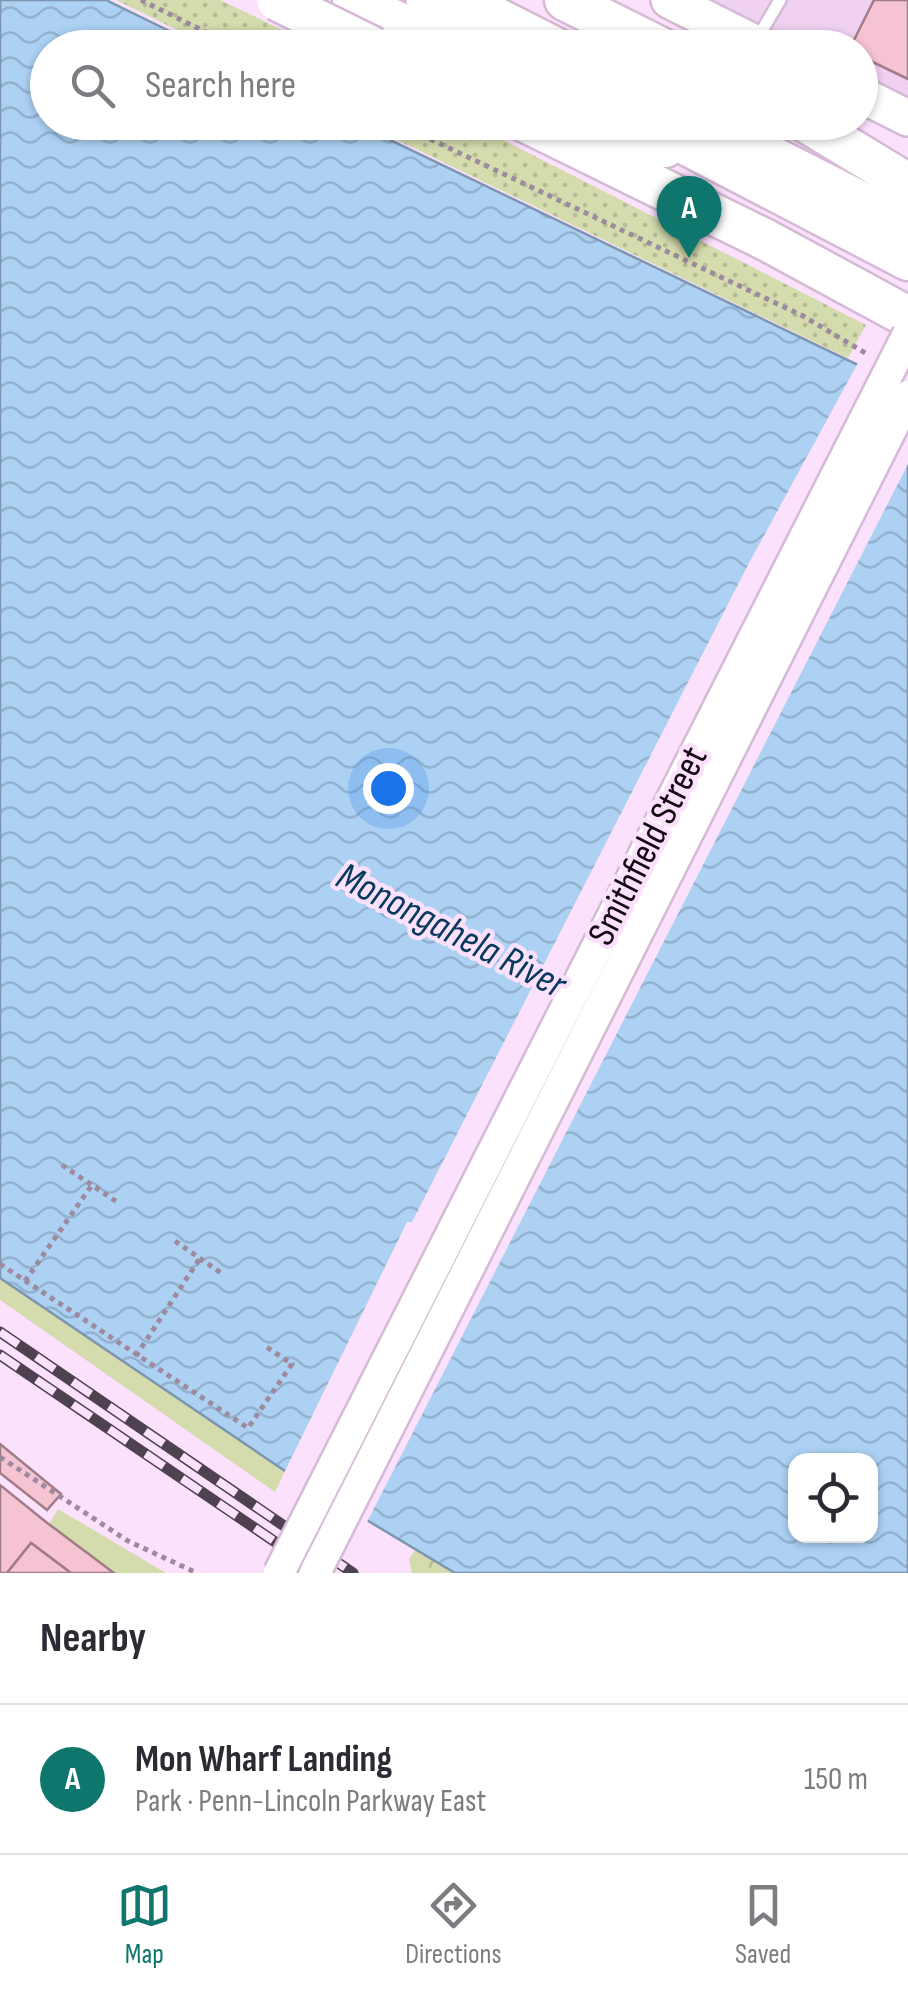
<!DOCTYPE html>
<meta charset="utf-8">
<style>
body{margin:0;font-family:"Sofia Sans Condensed",sans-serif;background:#f2f2f3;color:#2b2b33}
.controls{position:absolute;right:30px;bottom:30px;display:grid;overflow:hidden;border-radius:20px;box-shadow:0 2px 8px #0004}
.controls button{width:90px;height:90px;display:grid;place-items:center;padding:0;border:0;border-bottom:2px solid #e1e1e2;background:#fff;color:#2b2b33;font:50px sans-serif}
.you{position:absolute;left:388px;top:788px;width:35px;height:35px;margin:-25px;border:8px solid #fff;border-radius:50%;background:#1a73e8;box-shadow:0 0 0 15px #1a73e833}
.badge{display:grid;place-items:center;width:65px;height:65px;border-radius:50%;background:#0f766e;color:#fff;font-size:32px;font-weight:700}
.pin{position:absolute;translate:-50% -82px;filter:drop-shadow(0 2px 5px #0008)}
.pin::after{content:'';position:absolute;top:52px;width:35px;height:30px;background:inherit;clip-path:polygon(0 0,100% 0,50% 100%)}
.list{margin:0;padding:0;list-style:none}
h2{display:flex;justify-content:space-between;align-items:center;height:130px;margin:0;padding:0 40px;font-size:42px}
h2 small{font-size:32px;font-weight:400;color:#7c7c81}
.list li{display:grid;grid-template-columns:65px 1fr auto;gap:30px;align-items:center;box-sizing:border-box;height:150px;padding:0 40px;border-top:2px solid #e1e1e2}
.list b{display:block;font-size:38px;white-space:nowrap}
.list p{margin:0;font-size:32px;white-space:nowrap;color:#7c7c81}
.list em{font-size:32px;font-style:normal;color:#7c7c81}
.icon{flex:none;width:55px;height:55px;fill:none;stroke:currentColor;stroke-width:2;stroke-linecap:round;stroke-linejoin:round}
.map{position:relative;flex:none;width:908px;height:1573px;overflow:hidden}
.search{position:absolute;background:#fff;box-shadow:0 2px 8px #0004;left:30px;right:30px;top:30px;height:110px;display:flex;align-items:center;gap:25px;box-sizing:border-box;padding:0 35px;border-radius:55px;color:#7c7c81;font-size:38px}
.sheet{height:280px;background:#fff}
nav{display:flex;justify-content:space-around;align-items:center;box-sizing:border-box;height:140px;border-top:2px solid #e1e1e2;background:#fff;font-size:28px;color:#7c7c81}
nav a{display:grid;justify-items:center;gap:5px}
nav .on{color:#0f766e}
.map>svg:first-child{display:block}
.built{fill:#f0d1f1}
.grass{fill:#d4dbad}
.forest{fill:url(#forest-crowns)}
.park{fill:url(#park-dots)}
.water{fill:url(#water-waves);stroke:#7e95b0;stroke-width:2.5;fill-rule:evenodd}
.pier{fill:#fce1fd}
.building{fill:#f6c3d3;stroke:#a07c87;stroke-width:2.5}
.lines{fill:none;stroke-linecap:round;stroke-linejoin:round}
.lane-casing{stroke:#d4bad5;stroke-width:16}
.primary-casing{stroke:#d4bad5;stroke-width:40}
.highway-casing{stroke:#d4bad5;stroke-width:45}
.path{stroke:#9e8a9e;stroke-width:5;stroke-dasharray:5 5;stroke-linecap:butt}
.lane{stroke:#fff;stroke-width:11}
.primary{stroke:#fff;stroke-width:35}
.highway{stroke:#fff;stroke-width:40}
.rail-casing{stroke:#4f4250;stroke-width:11}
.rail{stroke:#fce1fd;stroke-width:8;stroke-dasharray:22;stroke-linecap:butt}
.secondary-bridge-casing{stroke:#d4bad5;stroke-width:35;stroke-linecap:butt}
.highway-bridge-casing{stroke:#d4bad5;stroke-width:45;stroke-linecap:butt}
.secondary-bridge{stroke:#fff;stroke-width:30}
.highway-bridge{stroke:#fff;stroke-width:40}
.labels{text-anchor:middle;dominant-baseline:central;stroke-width:9;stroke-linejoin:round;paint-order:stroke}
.street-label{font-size:38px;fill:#130a13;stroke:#fce1fd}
.water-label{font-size:40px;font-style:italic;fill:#083a5d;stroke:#fce1fd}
</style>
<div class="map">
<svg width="908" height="1573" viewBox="0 0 908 1573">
<defs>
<pattern id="forest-crowns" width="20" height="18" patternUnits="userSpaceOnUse" patternTransform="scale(2.5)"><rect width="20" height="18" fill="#d4dbad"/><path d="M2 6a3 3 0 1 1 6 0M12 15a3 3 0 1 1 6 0" fill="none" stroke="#b5bb94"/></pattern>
<pattern id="park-dots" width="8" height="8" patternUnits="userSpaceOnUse" patternTransform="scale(2.5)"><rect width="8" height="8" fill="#d4dbad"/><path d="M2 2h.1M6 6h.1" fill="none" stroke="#b5bb94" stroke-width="1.8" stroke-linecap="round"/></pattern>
<pattern id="water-waves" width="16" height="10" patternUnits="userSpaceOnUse" patternTransform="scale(2.5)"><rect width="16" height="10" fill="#acd1f3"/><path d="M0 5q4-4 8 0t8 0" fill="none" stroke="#93b2cf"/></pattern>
</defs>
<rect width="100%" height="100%" fill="#fce1fd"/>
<polygon class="built" points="650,0 908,0 908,127 861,104 860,48 746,47"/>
<g class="grass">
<polygon points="0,1278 285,1471 275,1492 0,1300"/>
<polygon points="58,1509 166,1573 114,1573 49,1524"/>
</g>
<polygon class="forest" points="415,1550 455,1573 412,1573 409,1559"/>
<g class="park">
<polygon points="116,0 220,0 318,47 212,47"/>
<polygon points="362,123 470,123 866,325 848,358"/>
</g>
<path class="water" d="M0 0H106L202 47 48 48V122L355 123 908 389V1573H455L285 1471 0 1278ZM796 1460H870V1536H796Z"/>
<polygon class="pier" points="859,361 908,384 908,464 365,1526 283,1475 407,1222 412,1222 749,563"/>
<g class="building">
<polygon points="874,0 908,0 908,79 860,56 860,48 850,48"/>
<polygon points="0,1444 61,1494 47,1510 0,1473"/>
<polygon points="0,1485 46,1522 114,1573 71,1573 31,1543 7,1573 0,1573"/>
<polygon points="31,1543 71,1573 7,1573"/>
</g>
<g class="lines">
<g class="lane-casing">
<polyline id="lane" points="757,39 780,0"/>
</g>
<g class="primary-casing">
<g id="primary">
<polyline points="424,0 496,15 561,48"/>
<polyline points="669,0 765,48"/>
<polyline points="860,94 908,118"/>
<polyline points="709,122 908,223"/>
</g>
</g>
<g class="highway-casing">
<g id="highway">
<polyline points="353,0 449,48"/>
<polyline points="565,0 661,48"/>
<polyline points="426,11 499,48"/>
<polyline points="526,122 766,240 908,317"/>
<polyline points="605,122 665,147"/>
<polyline points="643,122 908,260"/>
<polyline points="806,122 908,184"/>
</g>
</g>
<g class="path">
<polyline points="141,0 238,48"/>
<polyline points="394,122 803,316 867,354"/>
<polyline points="62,1165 120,1204"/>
<polyline points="175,1241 224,1275"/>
<polyline points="0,1264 248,1428 292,1364 265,1346"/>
<polyline points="25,1281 92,1185"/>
<polyline points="136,1356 200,1258"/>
<polyline points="0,1457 128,1541 197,1573"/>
</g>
<use href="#lane" class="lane"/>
<use href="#primary" class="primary"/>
<use href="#highway" class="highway"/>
<g class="rail-casing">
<g id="rail">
<polyline points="0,1332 353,1573"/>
<polyline points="0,1355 321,1573"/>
</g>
</g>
<use href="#rail" class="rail"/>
<g class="secondary-bridge-casing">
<g id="secondary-bridge">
<polyline points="279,1573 908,334"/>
<polyline points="315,1573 908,396"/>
</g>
</g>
<g class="highway-bridge-casing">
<polyline id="highway-bridge" points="277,0 374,48"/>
</g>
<use href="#secondary-bridge" class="secondary-bridge"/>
<use href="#highway-bridge" class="highway-bridge"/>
</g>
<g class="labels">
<g class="street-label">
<text transform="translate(648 846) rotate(-63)">Smithfield Street</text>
</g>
<g class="water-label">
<text transform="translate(451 931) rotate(27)">Monongahela River</text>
</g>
</g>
</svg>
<div class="controls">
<button><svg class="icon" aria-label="locate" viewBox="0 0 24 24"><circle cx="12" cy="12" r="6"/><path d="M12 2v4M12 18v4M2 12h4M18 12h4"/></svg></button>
</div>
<div class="you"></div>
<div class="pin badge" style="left:689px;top:258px">A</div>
<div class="search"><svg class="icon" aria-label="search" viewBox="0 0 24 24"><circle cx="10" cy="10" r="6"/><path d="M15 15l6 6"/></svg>Search here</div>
</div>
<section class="sheet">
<h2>Nearby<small></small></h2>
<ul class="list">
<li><span class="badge">A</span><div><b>Mon Wharf Landing</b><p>Park · Penn-Lincoln Parkway East</p></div><em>150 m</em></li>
</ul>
</section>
<nav>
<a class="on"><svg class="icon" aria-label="map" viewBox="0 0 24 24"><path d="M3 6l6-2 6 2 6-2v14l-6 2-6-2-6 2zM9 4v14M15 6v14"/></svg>Map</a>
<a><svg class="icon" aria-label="directions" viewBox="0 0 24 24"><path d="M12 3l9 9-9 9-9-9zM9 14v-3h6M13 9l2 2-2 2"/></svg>Directions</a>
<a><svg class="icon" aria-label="saved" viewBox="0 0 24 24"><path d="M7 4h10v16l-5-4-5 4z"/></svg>Saved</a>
</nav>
